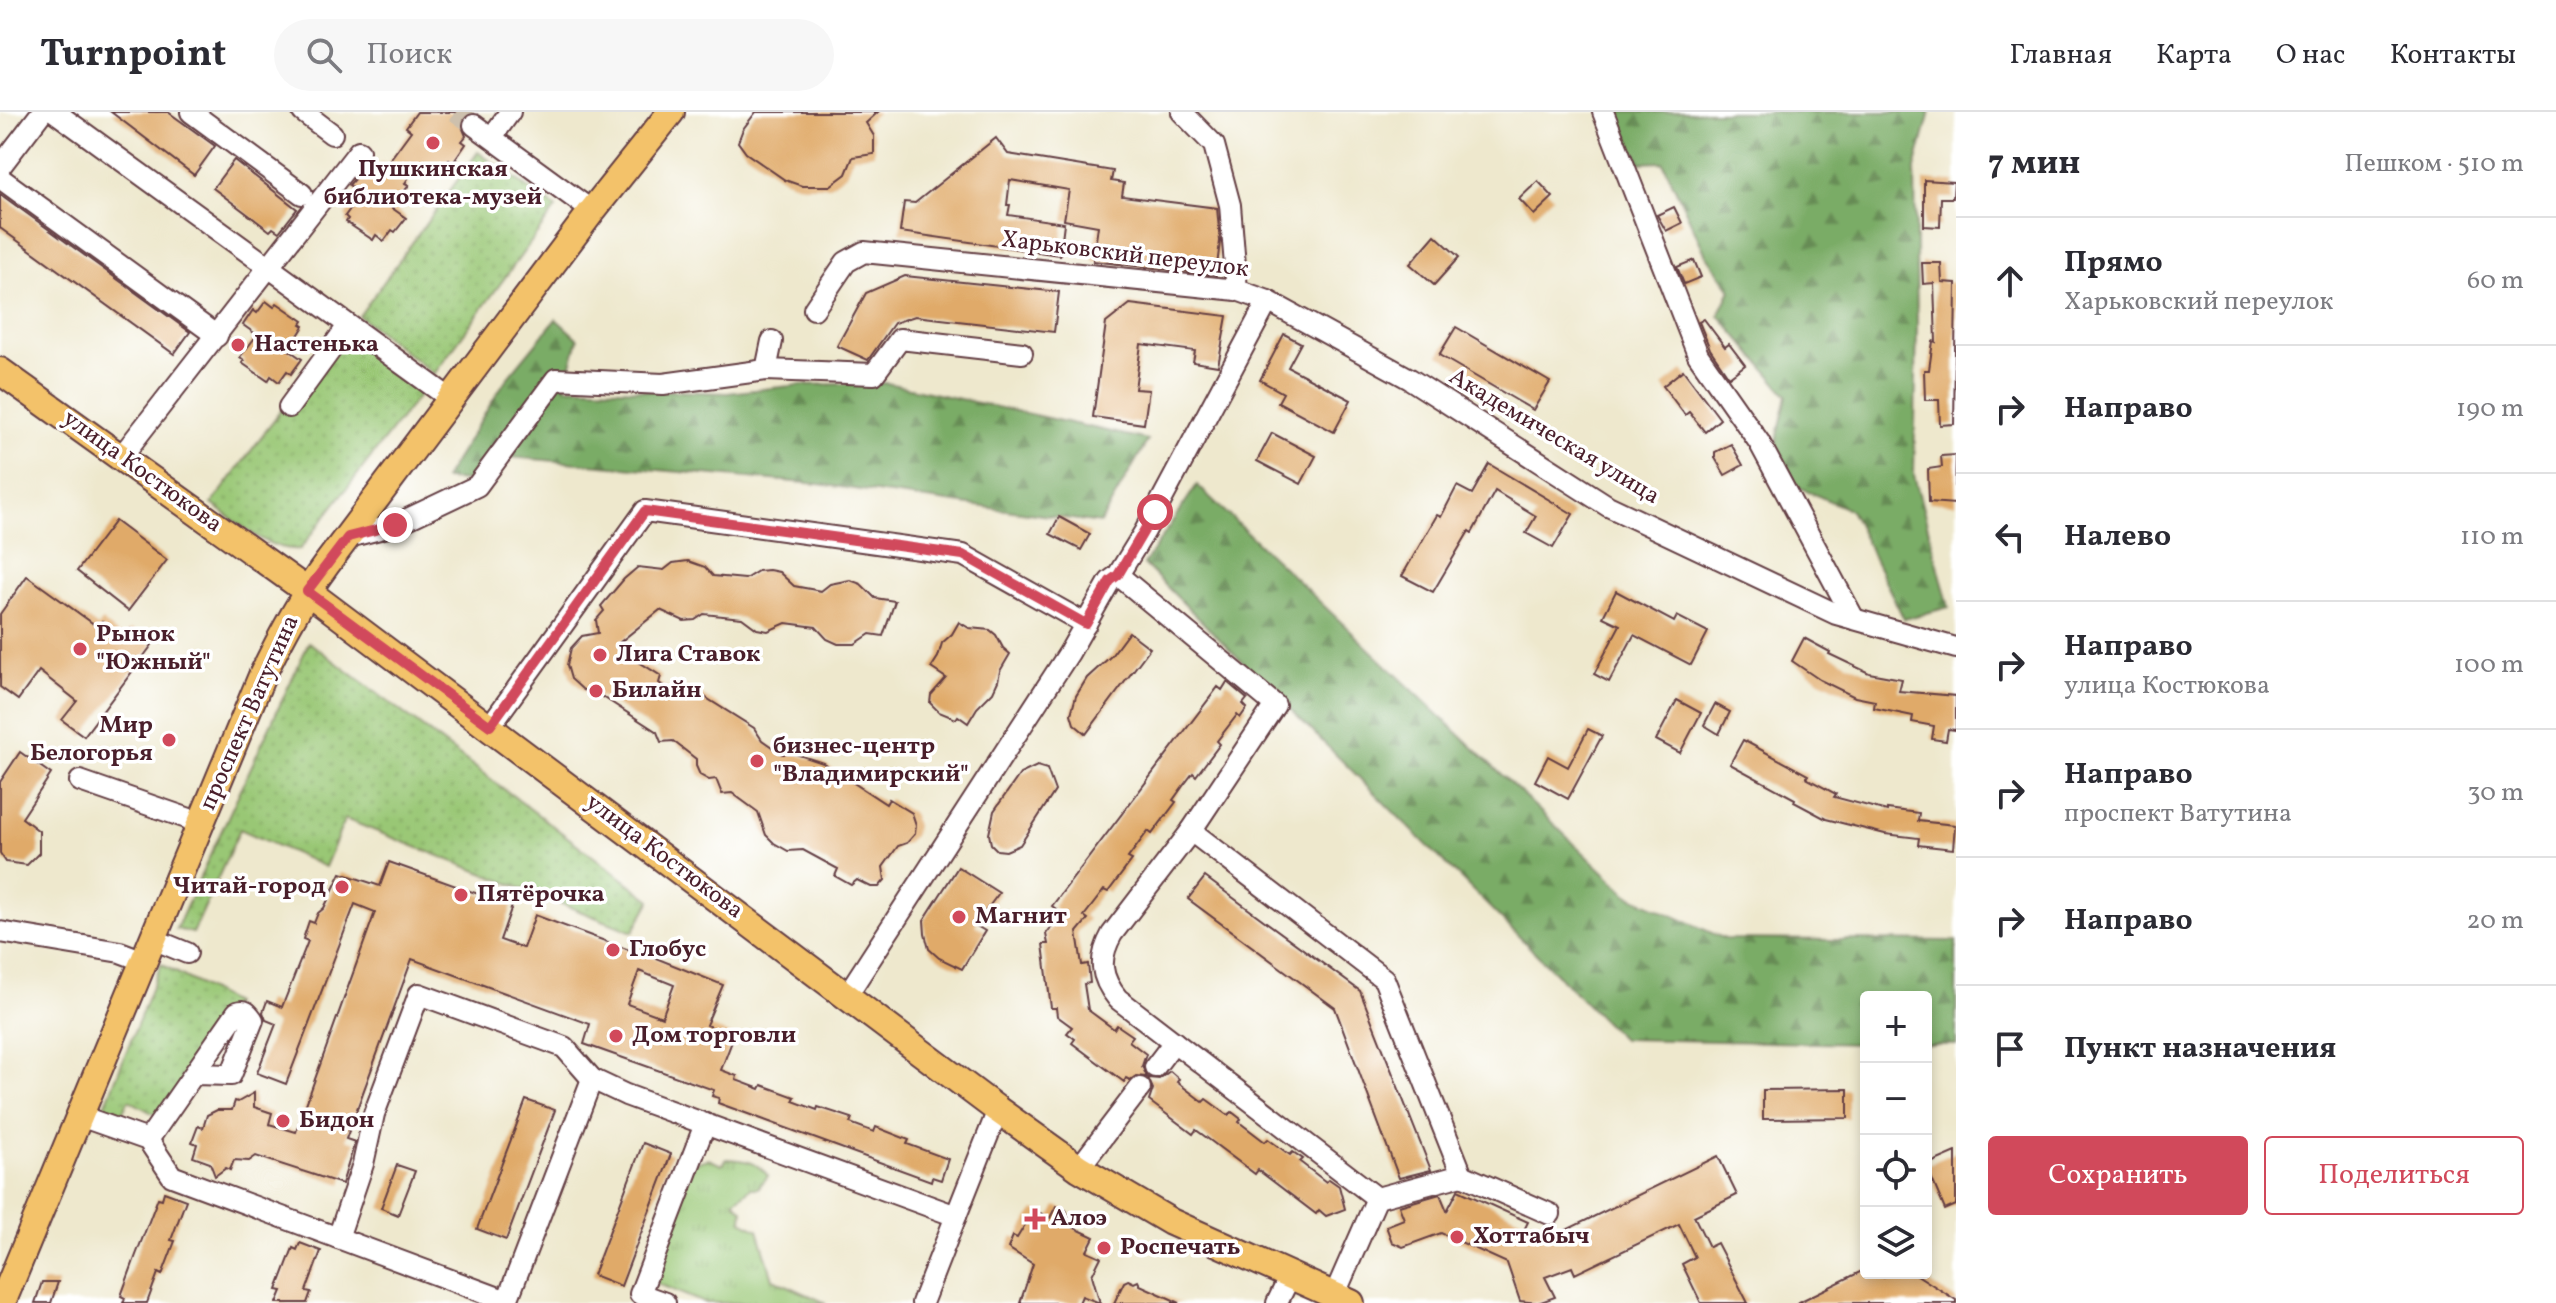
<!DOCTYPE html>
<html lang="ru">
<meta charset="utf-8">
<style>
body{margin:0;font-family:Vollkorn,serif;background:#f7f7f7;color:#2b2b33}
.controls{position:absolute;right:24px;bottom:24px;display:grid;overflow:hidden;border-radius:8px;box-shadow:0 4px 12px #0003}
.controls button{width:72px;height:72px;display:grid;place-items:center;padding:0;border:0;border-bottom:2px solid #e1e1e2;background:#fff;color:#2b2b33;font:40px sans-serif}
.stop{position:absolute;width:24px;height:24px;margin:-18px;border:6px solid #d1495b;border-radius:50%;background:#fff}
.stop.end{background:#d1495b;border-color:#fff;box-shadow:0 2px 8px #0008}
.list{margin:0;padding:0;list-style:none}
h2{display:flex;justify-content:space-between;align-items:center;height:104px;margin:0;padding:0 32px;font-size:34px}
h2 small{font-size:26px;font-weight:400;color:#7c7c81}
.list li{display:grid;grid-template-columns:52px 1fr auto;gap:24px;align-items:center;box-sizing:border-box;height:128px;padding:0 32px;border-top:2px solid #e1e1e2}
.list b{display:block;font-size:30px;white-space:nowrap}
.list p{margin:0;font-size:26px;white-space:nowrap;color:#7c7c81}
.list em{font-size:26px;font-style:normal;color:#7c7c81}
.actions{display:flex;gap:16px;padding:24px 32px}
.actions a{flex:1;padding:18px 0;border:2px solid #d1495b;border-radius:8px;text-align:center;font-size:28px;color:#d1495b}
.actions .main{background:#d1495b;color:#fff}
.icon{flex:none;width:44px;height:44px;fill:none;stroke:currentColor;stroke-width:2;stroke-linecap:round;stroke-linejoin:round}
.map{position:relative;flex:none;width:1956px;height:1191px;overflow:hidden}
header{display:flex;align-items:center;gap:48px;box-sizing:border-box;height:112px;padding:0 40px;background:#fff;border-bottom:2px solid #e1e1e2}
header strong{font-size:38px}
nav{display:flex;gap:44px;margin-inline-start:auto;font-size:28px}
.search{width:560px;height:72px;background:#f7f7f7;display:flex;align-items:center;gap:20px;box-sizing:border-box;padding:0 28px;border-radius:44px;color:#7c7c81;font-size:30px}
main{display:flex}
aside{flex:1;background:#fff}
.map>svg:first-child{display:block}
.grass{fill:url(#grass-dots);stroke:#727350;stroke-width:2}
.forest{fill:url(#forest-firs);stroke:#626648;stroke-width:2}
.park{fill:url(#park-tufts);stroke:#727350;stroke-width:2}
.building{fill:#e0aa69;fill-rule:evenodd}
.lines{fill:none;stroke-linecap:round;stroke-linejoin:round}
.minor-tunnel{stroke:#cdc0ad;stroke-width:20;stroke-dasharray:20 10;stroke-linecap:butt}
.minor-casing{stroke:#633d43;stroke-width:24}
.major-casing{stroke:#633d43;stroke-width:30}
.minor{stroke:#fff;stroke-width:20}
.major{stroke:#f3c26a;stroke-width:26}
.route{stroke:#d1495b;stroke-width:10}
.poi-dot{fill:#d1495b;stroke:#fff;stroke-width:3}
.labels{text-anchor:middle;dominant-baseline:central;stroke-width:7;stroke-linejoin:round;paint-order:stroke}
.poi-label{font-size:24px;font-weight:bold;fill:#4a1f2b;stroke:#fff;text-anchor:start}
.street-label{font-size:24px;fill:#4a1f2b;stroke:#fff}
</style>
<header>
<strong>Turnpoint</strong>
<div class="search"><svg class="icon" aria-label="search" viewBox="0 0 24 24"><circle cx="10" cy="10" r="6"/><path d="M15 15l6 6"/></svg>Поиск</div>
<nav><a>Главная</a><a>Карта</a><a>О нас</a><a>Контакты</a></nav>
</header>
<main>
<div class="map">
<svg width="1956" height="1191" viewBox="0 0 1956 1191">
<defs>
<pattern id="grass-dots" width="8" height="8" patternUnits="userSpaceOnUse" patternTransform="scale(2)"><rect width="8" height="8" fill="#99c775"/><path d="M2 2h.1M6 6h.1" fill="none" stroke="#85aa65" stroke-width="1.8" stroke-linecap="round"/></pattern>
<pattern id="forest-firs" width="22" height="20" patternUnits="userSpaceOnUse" patternTransform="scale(2)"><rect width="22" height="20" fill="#7aac66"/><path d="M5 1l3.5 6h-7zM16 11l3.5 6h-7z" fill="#668b54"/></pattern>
<pattern id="park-tufts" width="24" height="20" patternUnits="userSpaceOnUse" patternTransform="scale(2)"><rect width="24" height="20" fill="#99c775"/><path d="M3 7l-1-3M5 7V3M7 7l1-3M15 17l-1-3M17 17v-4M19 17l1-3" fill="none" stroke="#85aa65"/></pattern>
</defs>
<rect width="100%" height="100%" fill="#fff"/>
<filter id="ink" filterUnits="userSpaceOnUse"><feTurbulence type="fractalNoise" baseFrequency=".0125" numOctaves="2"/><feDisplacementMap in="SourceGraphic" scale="16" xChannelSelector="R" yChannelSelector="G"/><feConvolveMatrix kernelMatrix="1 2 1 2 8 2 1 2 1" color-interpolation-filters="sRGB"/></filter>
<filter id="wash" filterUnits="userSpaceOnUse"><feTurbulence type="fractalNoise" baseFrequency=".006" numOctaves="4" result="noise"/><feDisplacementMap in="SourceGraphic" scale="32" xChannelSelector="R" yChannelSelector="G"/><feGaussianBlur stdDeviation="1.8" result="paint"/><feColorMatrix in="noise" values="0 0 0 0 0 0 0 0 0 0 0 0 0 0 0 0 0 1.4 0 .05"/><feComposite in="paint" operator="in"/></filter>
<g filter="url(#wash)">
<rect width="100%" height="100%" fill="#eee8cd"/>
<g class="grass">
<polygon points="478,40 556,96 434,262 359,204"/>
<path d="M340 218 422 279 300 437C267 440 238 410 212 392Z"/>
<polygon points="309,530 651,788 633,820 345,707 325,755 240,717 193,821 176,817"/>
<polygon points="161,852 233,891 159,1005 129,988 118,1008 111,1008 105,1000 105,994"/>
</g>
<g class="forest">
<polygon points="1618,0 1930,0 1915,57 1917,214 1914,363 1949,495 1904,507 1850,398 1798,375 1776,333 1787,283 1719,203 1731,178 1705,141 1663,50 1638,51"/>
<polygon points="556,207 578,227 565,275 727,281 800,273 887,271 1148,328 1100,411 818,372 510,345 486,371 444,367 505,269"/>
<polygon points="1197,373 1628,783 1725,827 1956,829 1956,933 1926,933 1926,885 1866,885 1866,932 1622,927 1144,452"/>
</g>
<path class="park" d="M708 1047 722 1053 727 1047C745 1048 757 1049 768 1064L758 1076H751L734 1089 743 1098 742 1109 758 1118 773 1167 826 1191H704L651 1169 693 1051Z"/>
<g id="blocks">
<g class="building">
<polygon points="111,0 168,0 215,34 194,63"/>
<polygon points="417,0 460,0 465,4 461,12 466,24 462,29 466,32 453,51 449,48 437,64 419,50 405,71 409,73 392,96 406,106 395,120 392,118 384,129 376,123 373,128 346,110 348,107 345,104 361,82 349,73 370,48 378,54 381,50 386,53 411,19 406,15"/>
<polygon points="756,0 878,0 866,11 874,24 874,42 853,45 846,62 830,74 802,74 785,68 746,41 738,30 743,17"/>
<polygon points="996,26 1008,42 1113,59 1111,69 1124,71 1122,84 1217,96 1220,129 1216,163 1093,149 1098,114 1064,108 1069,78 1010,68 1007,93 1010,93 1008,103 1064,111 1060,143 900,120 904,90 915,91"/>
<polygon points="234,48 297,97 279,120 273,116 270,119 213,76"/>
<polygon points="1924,68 1954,70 1953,86 1941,86 1940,115 1924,114"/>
<polygon points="1538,69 1553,85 1534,103 1519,87"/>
<polygon points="0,82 190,220 174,242 0,116"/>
<polygon points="1674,95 1682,111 1666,119 1657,103"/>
<polygon points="1435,123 1459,145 1434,173 1410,152"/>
<polygon points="1694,148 1701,165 1684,172 1677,155"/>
<polygon points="1922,151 1941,151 1942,170 1956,171 1954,312 1940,313 1939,288 1925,288 1924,258 1929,258 1933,229 1936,230 1934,171 1923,172"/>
<polygon points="905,164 1059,180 1054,220 915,204 894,211 868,248 837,234 866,181"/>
<polygon points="266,189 274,195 277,191 303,209 301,212 304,214 289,238 302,247 291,262 287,259 279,270 271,264 268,269 242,251 244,248 240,245 257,223 243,213 253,198 257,201"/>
<polygon points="1130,192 1227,204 1218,254 1193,250 1195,239 1141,232 1135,277 1149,278 1144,312 1093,305 1106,211"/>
<polygon points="1704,207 1725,235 1729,232 1745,253 1729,265 1710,237 1699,210"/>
<polygon points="1456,215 1550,270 1533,298 1439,243"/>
<polygon points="1284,222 1301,231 1288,255 1351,288 1334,320 1278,290 1283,281 1260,268"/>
<polygon points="1683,258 1720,307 1705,320 1689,300 1685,303 1663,274"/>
<polygon points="1272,321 1316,344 1301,372 1257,349"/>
<polygon points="1731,332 1743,353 1725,363 1715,346 1715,340"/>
<polygon points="1956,343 1955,392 1929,390 1928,357 1942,355 1941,344"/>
<polygon points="1489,352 1573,402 1553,436 1526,421 1536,404 1495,379 1472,421 1469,419 1433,480 1402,464 1437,403 1441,405 1457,374 1472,382"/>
<polygon points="1059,405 1090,422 1081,438 1050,422"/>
<polygon points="115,409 167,448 128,499 77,459"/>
<polygon points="688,449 705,455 713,464 745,467 758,459 769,458 779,460 794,474 821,479 830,472 850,468 861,472 875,486 895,489 883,524 870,522 855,532 838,532 827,527 816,515 786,511 768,519 757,517 742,506 704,502 695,508 684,509 660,498 619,531 632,539 636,548 661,564 659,571 681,585 687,574 754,616 762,628 782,642 796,642 823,651 886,692 889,687 912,701 916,713 915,722 907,731 898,734 883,755 885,768 879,775 871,775 857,768 851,773 835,764 838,757 803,738 788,739 774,731 766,723 758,700 732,681 722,682 716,667 709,668 700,663 696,654 696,647 673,629 661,630 657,620 603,585 594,584 582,577 571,567 567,553 571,536 582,524 598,521 596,508 604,499 601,494 624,467 638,455 664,458 673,451"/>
<polygon points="27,464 98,515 102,509 123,526 131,517 152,533 84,624 62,608 77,589 39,559 18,588 0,575 0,502"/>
<polygon points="1616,479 1674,510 1677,504 1708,520 1691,553 1634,523 1609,570 1594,562 1620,513 1603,505"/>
<polygon points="959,510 969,516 990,518 996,523 1003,536 1010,542 1000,559 998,569 993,580 977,596 968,611 958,604 956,607 939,600 930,591 931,583 946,566 931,556 938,545 942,531 952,522"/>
<polygon points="1129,520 1150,536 1086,622 1074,612 1071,602 1076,584 1087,566 1111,544"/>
<polygon points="1804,526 1830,540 1829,542 1869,561 1902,567 1899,579 1956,584 1956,618 1948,617 1946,629 1932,627 1934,614 1912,610 1913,604 1874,596 1875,589 1855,585 1820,568 1792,549"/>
<polygon points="1227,570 1247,587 1243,592 1247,596 1240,606 1237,603 1217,629 1220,632 1196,664 1193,661 1183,674 1173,688 1176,690 1152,722 1148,719 1128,746 1132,748 1108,780 1104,778 1084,804 1088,807 1077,820 1082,853 1088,852 1090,871 1084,872 1088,898 1114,917 1117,913 1133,924 1129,929 1146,942 1142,954 1147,965 1136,964 1130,968 1126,966 1124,970 1072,931 1075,927 1067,921 1072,915 1057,904 1056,896 1051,896 1043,832 1048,832 1046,822 1057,808 1051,803 1056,797 1052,794 1218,575 1222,578"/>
<polygon points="1677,588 1701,601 1680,641 1656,628"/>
<polygon points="1715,592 1730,600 1719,622 1704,613"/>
<polygon points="1588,617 1602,624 1568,687 1535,669 1548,644 1568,655"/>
<polygon points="1743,628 1808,663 1806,666 1836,682 1834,685 1887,699 1887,697 1919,701 1918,709 1955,713 1953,737 1918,733 1919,726 1885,722 1826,707 1794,690 1795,687 1730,652"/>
<polygon points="20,640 51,662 22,706 39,719 39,741 27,753 6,750 0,741 0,670"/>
<polygon points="1037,654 1047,657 1055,679 1020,733 1006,739 997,738 991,732 989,722 994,699 1020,662"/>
<path d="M389 750 512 794 500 828 523 836 535 803 640 842 641 840 723 873 706 913 734 924 721 958 737 964 736 968 760 977 762 973 795 985 793 989 817 998 818 995 852 1006 850 1011 874 1020 876 1015 909 1028 907 1032 948 1047 941 1068 932 1065 931 1069 718 991 719 986 712 984 714 978 584 932 590 912 412 847 346 1027 355 1030 342 1072 256 1044 249 1049 234 1048 230 1058 226 1056 215 1064 210 1051 193 1045 197 1032 192 1030 198 1014 203 1016 207 1003 217 998H232L235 989 238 990 254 981V995L272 1001 269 1012 296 1020 375 800 355 792 286 972 257 961 276 912 266 908 263 900 267 889 282 895 308 829 303 827 309 809 314 811 318 801 324 796 341 761 380 774ZM639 859 674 873 662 905 627 892Z"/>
<polygon points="958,755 999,781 975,813 985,819 962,857 939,846 929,837 925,822 924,808"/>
<polygon points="1205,765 1360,879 1431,1058 1399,1066 1335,896 1188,787"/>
<polygon points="1170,959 1179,967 1177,970 1203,990 1206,987 1228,1003 1232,1000 1241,1007 1239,1010 1265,1030 1268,1027 1290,1043 1293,1040 1303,1047 1300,1050 1326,1070 1329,1067 1339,1074 1345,1097 1326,1104 1319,1098 1316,1102 1258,1058 1255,1062 1203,1023 1196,1018 1193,1022 1149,989 1153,977 1148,966 1159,967"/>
<polygon points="1848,977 1848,1006 1763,1007 1763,978"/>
<polygon points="526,988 555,998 506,1128 477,1117"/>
<polygon points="643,1031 671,1042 621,1174 593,1163"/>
<polygon points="1956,1040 1956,1093 1945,1098 1926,1053"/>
<polygon points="1718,1044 1737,1083 1694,1104 1709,1135 1717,1131 1748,1191 1701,1191 1682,1152 1695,1145 1679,1112 1575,1162 1572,1155 1545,1165 1555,1185 1538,1191 1520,1189 1507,1151 1441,1121 1403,1135 1392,1130 1386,1114 1404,1107 1399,1094 1440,1082 1447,1099 1458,1078 1528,1110 1524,1118 1548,1127"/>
<polygon points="397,1053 415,1059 398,1103 381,1096"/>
<polygon points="164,1080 186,1088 171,1128 175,1129 162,1163 158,1161 147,1191 123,1191 125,1186 121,1184 136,1143 158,1086 162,1087"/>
<polygon points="1056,1094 1066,1098 1069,1105 1066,1112 1094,1125 1087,1139 1101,1145 1092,1163 1100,1191 1082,1184 1079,1191 1020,1191 1033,1152 1008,1136 1013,1124 1017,1126 1034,1098 1050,1106"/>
<polygon points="300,1131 321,1139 306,1179 311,1180 307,1191 277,1191 282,1179 277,1178 293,1136 297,1138"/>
<polygon points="1866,1157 1866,1161 1881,1161 1883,1165 1892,1161 1914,1161 1956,1188 1956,1191 1797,1191"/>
<polygon points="1128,1168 1134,1171 1138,1169 1140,1173 1180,1191 1114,1191 1124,1170"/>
<polygon points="42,1170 58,1170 51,1191 35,1191"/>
</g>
</g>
</g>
<g filter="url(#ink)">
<use href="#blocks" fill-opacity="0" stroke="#633d43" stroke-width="2"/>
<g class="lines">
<polyline class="minor-tunnel" points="456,0 474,13"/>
<g class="minor-casing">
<g id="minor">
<polyline points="55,0 452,288"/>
<polyline points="191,0 302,82"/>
<polyline points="303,0 332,22"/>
<polyline points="1182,0 1214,33 1230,93 1237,178"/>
<polyline points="1603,0 1698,243 1759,330 1854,507"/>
<polyline points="474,13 592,99"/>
<polyline points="492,25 510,0"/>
<polyline points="0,55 42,0"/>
<polyline points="0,66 217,224"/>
<polyline points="1268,189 1410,267 1608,394 1836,502 1956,536"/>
<polyline points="814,197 846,150 864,140 1237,178 1268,189 1145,419 1118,463 1110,469 1069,541 847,883"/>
<polyline points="766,258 874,262 900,227 1022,241"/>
<polyline points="289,295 348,214"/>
<polyline points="121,345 359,39"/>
<polyline points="348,425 395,413 477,374 556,267 663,272 766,258 772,229"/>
<path d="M1118 463 1275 593 1191 719 1112 822C1098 847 1100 865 1118 887L1377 1086"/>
<polyline points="490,614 645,399 963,443 1086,512"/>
<polyline points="80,669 201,711"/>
<polyline points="1191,719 1384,867 1462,1063"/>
<polyline points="0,820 120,840 144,849"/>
<polyline points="153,827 187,841"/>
<polyline points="1155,955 1174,930"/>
<polyline points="80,1004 148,1028 172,1064 507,1189 592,967"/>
<path d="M148 1028 237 900C246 897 248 901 253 908L231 963 194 962"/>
<polyline points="1079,1056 1140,976"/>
<polyline points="1377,1086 1462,1063 1550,1102"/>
<polyline points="338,1126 363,1052 374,1002 419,882 564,935 592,967 626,983 956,1104 998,998"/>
<polyline points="1334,1184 1377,1086"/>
<polyline points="665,1191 640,1182 705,1012"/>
<polyline points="922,1191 956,1104"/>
<polyline points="1277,1191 1290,1164"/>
</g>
</g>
<g class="major-casing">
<g id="major">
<polyline points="0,259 307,479 998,998 1079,1056 1171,1110 1351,1191"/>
<path d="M2 1191 261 566C280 526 300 488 326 453L592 99 671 0"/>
</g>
</g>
<use href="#minor" class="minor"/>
<use href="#major" class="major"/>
</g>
</g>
<g class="lines" filter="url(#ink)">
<polyline class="route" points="395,413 348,425 307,479 490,614 645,399 963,443 1086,512 1110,469 1118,463 1155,400"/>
</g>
<g class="poi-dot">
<circle cx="433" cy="31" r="8"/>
<circle cx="238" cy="233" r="8"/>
<circle cx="80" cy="537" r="8"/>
<circle cx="600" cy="543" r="8"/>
<circle cx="596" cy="579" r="8"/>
<circle cx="169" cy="628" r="8"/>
<circle cx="757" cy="649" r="8"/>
<circle cx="342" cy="775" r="8"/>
<circle cx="461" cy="783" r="8"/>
<circle cx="959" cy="805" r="8"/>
<circle cx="613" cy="838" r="8"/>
<circle cx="616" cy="924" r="8"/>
<circle cx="283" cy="1009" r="8"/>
<path d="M1031 1095h8v8h8v8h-8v8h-8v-8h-8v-8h8z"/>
<circle cx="1457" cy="1125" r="8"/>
<circle cx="1104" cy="1136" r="8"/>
</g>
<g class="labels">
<g class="poi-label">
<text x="433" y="58" text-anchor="middle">Пушкинская<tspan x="433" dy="28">библиотека-музей</tspan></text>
<text x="254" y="233">Настенька</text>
<text x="96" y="523">Рынок<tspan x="96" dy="28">"Южный"</tspan></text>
<text x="616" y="543">Лига Ставок</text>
<text x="612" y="579">Билайн</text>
<text x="153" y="614" text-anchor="end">Мир<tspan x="153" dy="28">Белогорья</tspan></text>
<text x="773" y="635">бизнес-центр<tspan x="773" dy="28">"Владимирский"</tspan></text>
<text x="326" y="775" text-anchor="end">Читай-город</text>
<text x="477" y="783">Пятёрочка</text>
<text x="975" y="805">Магнит</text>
<text x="629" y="838">Глобус</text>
<text x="632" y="924">Дом торговли</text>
<text x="299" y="1009">Бидон</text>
<text x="1051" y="1107">Алоэ</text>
<text x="1473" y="1125">Хоттабыч</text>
<text x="1120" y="1136">Роспечать</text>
</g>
<g class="street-label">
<text transform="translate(1125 143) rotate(7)">Харьковский переулок</text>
<text transform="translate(1554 325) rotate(31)">Академическая улица</text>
<text transform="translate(142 360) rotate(36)">улица Костюкова</text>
<text transform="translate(250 601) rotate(-66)">проспект Ватутина</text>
<text transform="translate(664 745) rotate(37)">улица Костюкова</text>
</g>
</g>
</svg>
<div class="controls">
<button>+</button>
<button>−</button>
<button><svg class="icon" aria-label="locate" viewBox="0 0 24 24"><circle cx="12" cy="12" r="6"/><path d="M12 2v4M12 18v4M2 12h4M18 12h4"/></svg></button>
<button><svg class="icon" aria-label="layers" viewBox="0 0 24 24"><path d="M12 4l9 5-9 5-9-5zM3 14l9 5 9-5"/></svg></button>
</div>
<div class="stop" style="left:1155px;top:400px"></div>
<div class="stop end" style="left:395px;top:413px"></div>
</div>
<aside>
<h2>7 мин<small>Пешком · 510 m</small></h2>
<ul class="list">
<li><svg class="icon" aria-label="ahead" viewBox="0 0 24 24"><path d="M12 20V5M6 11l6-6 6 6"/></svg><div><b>Прямо</b><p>Харьковский переулок</p></div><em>60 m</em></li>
<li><svg class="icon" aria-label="right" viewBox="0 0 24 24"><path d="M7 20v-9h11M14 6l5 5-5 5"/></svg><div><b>Направо</b></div><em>190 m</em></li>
<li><svg class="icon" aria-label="left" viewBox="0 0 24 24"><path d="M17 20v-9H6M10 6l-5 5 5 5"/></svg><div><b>Налево</b></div><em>110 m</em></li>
<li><svg class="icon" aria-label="right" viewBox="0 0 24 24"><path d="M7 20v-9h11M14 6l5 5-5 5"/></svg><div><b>Направо</b><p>улица Костюкова</p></div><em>100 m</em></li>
<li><svg class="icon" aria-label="right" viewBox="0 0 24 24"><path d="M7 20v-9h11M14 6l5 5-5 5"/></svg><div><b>Направо</b><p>проспект Ватутина</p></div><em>30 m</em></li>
<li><svg class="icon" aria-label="right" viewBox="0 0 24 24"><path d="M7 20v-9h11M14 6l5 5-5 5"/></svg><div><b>Направо</b></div><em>20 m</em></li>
<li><svg class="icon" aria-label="arrive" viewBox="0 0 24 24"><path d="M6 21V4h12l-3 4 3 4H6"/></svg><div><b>Пункт назначения</b></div></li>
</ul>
<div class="actions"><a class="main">Сохранить</a><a>Поделиться</a></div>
</aside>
</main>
